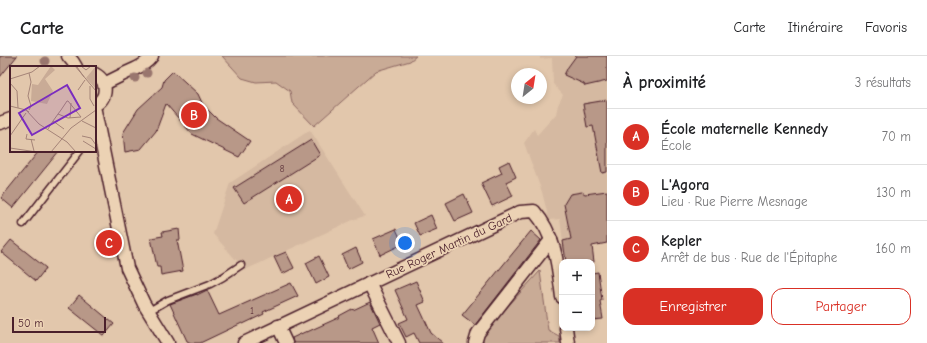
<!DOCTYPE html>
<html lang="fr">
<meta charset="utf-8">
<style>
body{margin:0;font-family:"Comic Neue",sans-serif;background:#f6f6f6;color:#202124}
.controls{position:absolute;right:12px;bottom:12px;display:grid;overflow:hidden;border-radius:8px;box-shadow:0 2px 6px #0003}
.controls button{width:36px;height:36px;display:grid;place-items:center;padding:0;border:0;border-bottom:1px solid #e0e0e0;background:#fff;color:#202124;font:20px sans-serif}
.compass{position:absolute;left:511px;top:12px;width:36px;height:36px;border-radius:50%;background:#fff;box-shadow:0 2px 6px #0003;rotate:30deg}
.scale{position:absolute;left:12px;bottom:10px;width:94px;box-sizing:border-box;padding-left:4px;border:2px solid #4a1f2b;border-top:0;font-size:11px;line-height:14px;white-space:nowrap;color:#4a1f2b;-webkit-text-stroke:3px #ecd2b4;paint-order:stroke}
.you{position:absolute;left:405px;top:187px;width:14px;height:14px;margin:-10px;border:3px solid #fff;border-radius:50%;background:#1a73e8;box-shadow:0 0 0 6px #1a73e833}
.badge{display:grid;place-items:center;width:26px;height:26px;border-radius:50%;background:#d93025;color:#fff;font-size:13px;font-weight:700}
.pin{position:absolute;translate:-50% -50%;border:2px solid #fff;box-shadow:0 1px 4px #0006}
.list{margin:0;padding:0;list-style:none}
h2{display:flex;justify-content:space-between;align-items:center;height:52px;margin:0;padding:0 16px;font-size:17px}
h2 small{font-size:13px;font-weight:400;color:#757577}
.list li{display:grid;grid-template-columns:26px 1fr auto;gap:12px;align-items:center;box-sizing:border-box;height:56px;padding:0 16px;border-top:1px solid #e0e0e0}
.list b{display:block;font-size:15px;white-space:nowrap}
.list p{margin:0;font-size:13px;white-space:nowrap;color:#757577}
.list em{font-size:13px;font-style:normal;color:#757577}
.actions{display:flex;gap:8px;padding:12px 16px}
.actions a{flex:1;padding:9px 0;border:1px solid #d93025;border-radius:12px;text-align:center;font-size:14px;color:#d93025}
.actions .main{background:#d93025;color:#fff}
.map{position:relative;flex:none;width:607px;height:287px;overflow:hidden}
header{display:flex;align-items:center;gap:24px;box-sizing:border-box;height:56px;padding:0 20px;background:#fff;border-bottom:1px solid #e0e0e0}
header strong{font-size:19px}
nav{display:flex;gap:22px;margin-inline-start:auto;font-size:14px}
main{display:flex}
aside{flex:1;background:#fff}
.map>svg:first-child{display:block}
.built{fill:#d5b9a1}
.grass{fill:#c9ab96;stroke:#8a6560}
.park{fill:url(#park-crowns);stroke:#8a6560}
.building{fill:#b89888;stroke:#4a1f2b}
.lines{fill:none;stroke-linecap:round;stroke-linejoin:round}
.lane-casing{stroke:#4a1f2b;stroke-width:9}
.street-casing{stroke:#4a1f2b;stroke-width:15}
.lane{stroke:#ecd2b4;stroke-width:6}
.street{stroke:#ecd2b4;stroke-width:12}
.tree{fill:#99766e}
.labels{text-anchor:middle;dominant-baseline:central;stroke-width:3.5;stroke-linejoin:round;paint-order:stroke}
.number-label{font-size:10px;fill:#663d42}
.street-label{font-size:12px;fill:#4a1f2b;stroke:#ecd2b4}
.inset-road{fill:none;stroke:#a58478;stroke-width:1}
.view{fill:#7b2cbf;fill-opacity:0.15;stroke:#7b2cbf;stroke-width:2}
.inset-edge{fill:none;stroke:#4a1f2b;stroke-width:2}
</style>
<header>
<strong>Carte</strong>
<nav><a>Carte</a><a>Itinéraire</a><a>Favoris</a></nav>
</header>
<main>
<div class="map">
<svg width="607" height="287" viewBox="0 0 607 287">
<defs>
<pattern id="park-crowns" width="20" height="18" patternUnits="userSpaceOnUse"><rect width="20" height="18" fill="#c9ab96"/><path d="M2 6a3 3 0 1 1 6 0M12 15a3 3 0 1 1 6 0" fill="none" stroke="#a58b7b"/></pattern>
</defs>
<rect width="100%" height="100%" fill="#e2c7ac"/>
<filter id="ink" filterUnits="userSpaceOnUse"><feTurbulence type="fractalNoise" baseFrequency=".025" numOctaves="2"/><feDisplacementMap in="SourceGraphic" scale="8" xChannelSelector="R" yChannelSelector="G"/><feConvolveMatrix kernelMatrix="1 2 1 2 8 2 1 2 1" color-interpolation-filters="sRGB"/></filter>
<g filter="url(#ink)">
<g class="built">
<polygon points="540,0 607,0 607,177 563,185 560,163 549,164 542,136 524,87 534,73 537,79 556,58 558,49 563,39 553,28 552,2 540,3"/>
<polygon points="310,74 365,160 355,163 245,214 213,178 230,127"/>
</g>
<g class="grass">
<polygon points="222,0 416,0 410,5 376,15 314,70 292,47 290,35 276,25 256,26 242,22"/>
<polygon points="540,215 548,274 559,280 560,287 481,287 482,279"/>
</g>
<polygon class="park" points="291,130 298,143 287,150 279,138"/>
<g class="building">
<polygon points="0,0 17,0 0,21"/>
<polygon points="576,0 607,0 607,25 585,30 584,28 564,19 568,11"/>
<polygon points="173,15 198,38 203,49 216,62 250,85 239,101 192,78 166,48 156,75 141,93 125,96 123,77 138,53 162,31 164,24"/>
<polygon points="607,44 607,116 602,117 593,70 587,71 583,48"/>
<polygon points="311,84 320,99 244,147 234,132"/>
<polygon points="39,95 59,95 13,152 1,142"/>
<polygon points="509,105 516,121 506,126 513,140 492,150 481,127 502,117 499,110"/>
<polygon points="607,135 607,187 592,190 594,206 566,206 563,185 571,183 564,148 570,138 582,136 585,138"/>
<polygon points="464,138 473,157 455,165 446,147"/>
<polygon points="431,159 437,173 420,180 414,167"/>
<polygon points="179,173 180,184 177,184 183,215 161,219 160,211 157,211 151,182 163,180 162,176"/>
<polygon points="396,173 403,188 380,199 373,183"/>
<polygon points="531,175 541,184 475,269 462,259"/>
<polygon points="11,184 46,212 36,225 1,196"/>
<polygon points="356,192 362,206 348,213 342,199"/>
<polygon points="286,196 294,212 282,218 274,201"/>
<polygon points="319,200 329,221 316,228 306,207"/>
<polygon points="598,216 602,244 600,245 603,263 592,264 592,217"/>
<polygon points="416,225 425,246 418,249 431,277 443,287 419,287 414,277 406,281 399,267 408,263 395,234"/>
<polygon points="291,227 298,240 263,256 264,258 243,268 242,267 200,287 191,287 187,285 170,248 197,238 197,239 207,234 219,259"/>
<polygon points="79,239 114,268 104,280 69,252"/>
<polygon points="370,246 380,267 372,271 379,287 293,287 292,282 307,275 307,276 340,261 339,260 352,253 353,254"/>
</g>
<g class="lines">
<g class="lane-casing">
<g id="lane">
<polyline points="23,168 44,141 80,95"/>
<polyline points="149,255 168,244 210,228 223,221 241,209"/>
</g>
</g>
<g class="street-casing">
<g id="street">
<polyline points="68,0 73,6 76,11"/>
<path d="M95 18C108 25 108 42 95 49"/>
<path d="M104 28C110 25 116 22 122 19 133 13 144 11 152 0"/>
<polyline points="95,55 127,212 144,248 168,287"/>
<polyline points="0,67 11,63"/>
<polyline points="369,227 399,287"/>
<polyline points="278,270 286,287"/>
<polyline points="566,272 568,287"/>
<path d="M244 287 520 156 534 155C556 180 558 210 562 241"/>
<polyline points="475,287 478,277 551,184"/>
</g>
</g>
<use href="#lane" class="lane"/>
<use href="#street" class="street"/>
</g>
<g class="tree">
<circle cx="45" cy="5" r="4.5"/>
<circle cx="147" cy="17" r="4.5"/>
<circle cx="135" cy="22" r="4.5"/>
</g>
</g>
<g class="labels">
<g class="number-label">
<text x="282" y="113">8</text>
<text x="252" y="255">1</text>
</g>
<g class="street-label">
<text transform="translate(449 190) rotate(-25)">Rue Roger Martin du Gard</text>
</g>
</g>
<g transform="translate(10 10)">
<rect width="86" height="86" fill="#e2c7ac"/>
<path d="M41 0 45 4 35 13 43 25 37 38 21 35 22 18 28 19ZM86 0V23L76 12Z" fill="#c9ab96"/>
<path class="inset-road" d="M65 0 86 25M71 0 76 4 81 0M67 1 74 11M0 13 22 6 30 0M0 17 7 25 8 42M80 20V33L84 40M68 24 75 14M0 40 16 44M19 44 21 40 18 30 21 16 19 7M19 46 16 44 29 58 57 76 66 86M60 52 61 37M43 55 54 63M72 55 86 62M38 63 43 55 48 48 51 44 57 35H58L71 51 58 52 48 48M17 68 16 73 25 74M0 70 16 47M72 70 81 72 86 79M21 73 24 85M73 75 86 83M0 82 27 86M41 86 61 62 86 44"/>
<path class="view" d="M57 19 70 42 22 69 9 47Z"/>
<rect width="86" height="86" class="inset-edge"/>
</g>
</svg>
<div class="controls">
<button>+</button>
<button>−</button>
</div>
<svg class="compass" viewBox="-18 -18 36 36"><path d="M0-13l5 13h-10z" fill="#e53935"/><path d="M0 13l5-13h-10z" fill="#757577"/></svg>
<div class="scale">50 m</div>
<div class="you"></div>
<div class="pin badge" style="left:289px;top:143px">A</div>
<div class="pin badge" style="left:194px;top:59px">B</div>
<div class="pin badge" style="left:109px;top:187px">C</div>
</div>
<aside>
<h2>À proximité<small>3 résultats</small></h2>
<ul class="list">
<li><span class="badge">A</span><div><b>École maternelle Kennedy</b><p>École</p></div><em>70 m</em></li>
<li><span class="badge">B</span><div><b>L'Agora</b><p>Lieu · Rue Pierre Mesnage</p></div><em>130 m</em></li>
<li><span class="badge">C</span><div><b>Kepler</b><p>Arrêt de bus · Rue de l'Épitaphe</p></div><em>160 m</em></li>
</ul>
<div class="actions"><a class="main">Enregistrer</a><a>Partager</a></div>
</aside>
</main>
